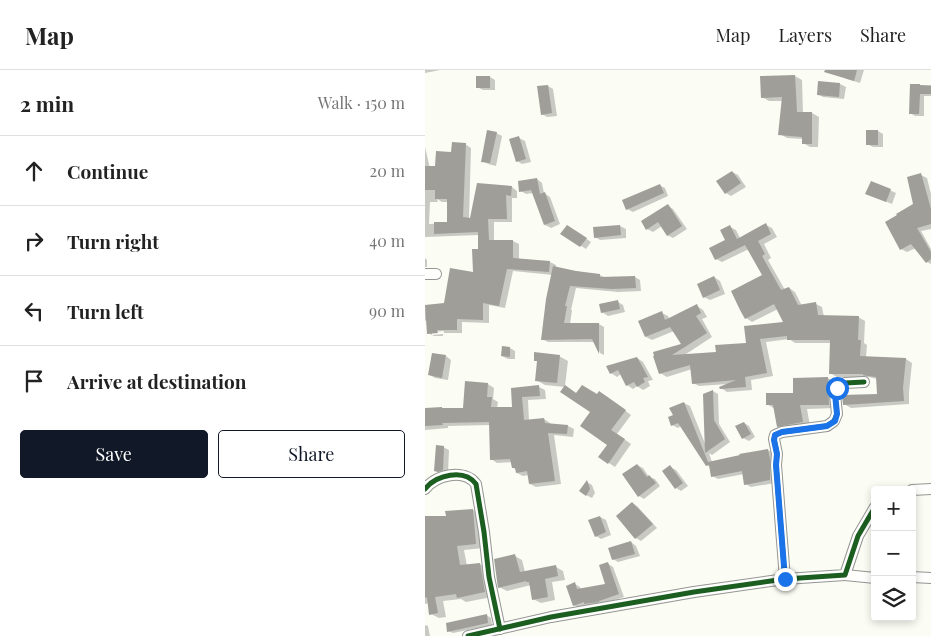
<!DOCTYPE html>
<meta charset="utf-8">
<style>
body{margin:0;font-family:"Playfair Display",serif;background:#f6f6f6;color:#222}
.controls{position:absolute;right:15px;bottom:15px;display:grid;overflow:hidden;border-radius:5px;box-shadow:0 2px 8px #0003}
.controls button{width:45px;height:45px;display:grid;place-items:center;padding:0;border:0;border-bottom:1px solid #e0e0e0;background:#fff;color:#222;font:25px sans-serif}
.stop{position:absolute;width:15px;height:15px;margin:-11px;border:4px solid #1a73e8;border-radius:50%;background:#fff}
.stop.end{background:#1a73e8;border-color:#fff;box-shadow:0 1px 5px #0008}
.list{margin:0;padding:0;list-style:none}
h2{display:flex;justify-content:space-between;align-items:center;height:65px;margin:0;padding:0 20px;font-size:21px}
h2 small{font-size:16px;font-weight:400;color:#767676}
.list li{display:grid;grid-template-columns:32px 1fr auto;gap:15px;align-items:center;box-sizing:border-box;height:70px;padding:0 20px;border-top:1px solid #e0e0e0}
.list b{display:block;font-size:19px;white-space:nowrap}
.list em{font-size:16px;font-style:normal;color:#767676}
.actions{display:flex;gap:10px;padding:15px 20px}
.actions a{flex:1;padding:11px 0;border:1px solid #111827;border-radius:5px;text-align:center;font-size:18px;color:#111827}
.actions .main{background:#111827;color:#fff}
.icon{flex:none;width:28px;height:28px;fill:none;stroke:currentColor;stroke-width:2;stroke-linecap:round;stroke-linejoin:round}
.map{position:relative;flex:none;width:506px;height:566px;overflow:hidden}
header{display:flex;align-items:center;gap:30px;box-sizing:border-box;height:70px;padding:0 25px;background:#fff;border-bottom:1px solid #e0e0e0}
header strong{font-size:24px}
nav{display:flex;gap:28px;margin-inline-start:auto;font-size:18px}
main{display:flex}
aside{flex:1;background:#fff}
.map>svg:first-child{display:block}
.shadow{fill:#0003;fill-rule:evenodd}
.building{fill:#9f9e99}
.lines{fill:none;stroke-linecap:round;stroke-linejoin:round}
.street-casing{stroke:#959692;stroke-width:12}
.street{stroke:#fefffd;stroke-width:10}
.cycleway-casing{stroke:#fff;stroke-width:8}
.cycleway{stroke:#1b5e20;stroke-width:5}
.route{stroke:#1a73e8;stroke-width:6}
</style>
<header>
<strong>Map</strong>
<nav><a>Map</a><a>Layers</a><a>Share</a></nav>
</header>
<main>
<aside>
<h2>2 min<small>Walk · 150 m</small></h2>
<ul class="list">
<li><svg class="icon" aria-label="ahead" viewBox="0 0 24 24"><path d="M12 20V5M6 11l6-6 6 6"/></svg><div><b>Continue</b></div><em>20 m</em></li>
<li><svg class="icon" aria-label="right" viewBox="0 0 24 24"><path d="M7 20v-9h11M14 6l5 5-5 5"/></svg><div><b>Turn right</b></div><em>40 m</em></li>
<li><svg class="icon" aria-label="left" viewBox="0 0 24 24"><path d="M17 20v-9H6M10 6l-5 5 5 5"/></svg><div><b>Turn left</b></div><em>90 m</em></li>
<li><svg class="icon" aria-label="arrive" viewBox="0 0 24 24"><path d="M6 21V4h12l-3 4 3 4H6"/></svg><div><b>Arrive at destination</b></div></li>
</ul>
<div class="actions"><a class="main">Save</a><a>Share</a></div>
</aside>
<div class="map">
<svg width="506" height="566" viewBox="0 0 506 566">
<rect width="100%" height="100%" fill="#fbfcf4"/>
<g class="shadow">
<polygon points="0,0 15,0 0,3"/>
<polygon points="418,0 439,0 435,13 422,9 416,6"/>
<polygon points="370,6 377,10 378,43 387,43 394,47 393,77 385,77 378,73 378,69 362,68 355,64 358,31 344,31 337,27 336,7"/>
<polygon points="65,7 70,10 70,20 58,20 52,17"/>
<polygon points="394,12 415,14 421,17 419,29 398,27 393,24"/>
<polygon points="486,15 506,15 506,26 499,26 499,46 490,46 485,43"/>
<polygon points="123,16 128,19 132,46 122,47 117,44"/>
<polygon points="453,61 458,64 458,77 448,77 442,74"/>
<polygon points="71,63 77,66 71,96 63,94 58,91"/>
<polygon points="94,68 100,71 106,92 97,94 92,91"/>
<path d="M40 74 46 78 44 149H46L87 117 92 121V128H87V152H69V171H88L94 174V189L125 192 131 195V198L175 205 181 208 210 207 215 210 216 221 193 222 151 218 146 240H147L145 254H174L179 257V285L175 283 170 272H123L117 269 128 205 88 201 80 238 64 235V253L37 252V263H19V261L7 262V265L18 264V266H9L3 263 2 250 0 251V239L20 235 49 204 54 180V165L0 167V77L10 120 28 83ZM12 129 17 132H23L24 153 4 154 5 132H13Z"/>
<polygon points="307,102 313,105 321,117 306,126 301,123"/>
<polygon points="496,105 502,108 506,124 506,159 496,161 506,179 506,194 502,192 491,178 482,182 476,179 489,135"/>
<polygon points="112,109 117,113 119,123 125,127 135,154 126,158 120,155 109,123 101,124 96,121"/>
<polygon points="446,112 471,123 467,134 447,126"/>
<polygon points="234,115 240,118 243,126 208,142 202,139"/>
<polygon points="243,136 248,139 262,159 248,168 242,165 237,156 228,162 222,159"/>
<polygon points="341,155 347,158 352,167 339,174 346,188 343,190 360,220 364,218 370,222 377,236 391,234 397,237 399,247 433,247 440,251 439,273 442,275 441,287 481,289 487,293 484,322 484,334 426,338 419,334 453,325 452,309 444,307 412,307 405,303 406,273 370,273 364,269 341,272 348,306 326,310 327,320 302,322 296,318 303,314 274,316 268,313 267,299 242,307 235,303 229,287 258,275 249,261 227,270 221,267 237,243 243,246 244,249 272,236 278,240 282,247 277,249 287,267 258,286 292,283 322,275 360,253 353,239 327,252 321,248 339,206 324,179 297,192 291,189 302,171 305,157 311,160 315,168"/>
<polygon points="195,156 201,159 201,168 175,170 170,167"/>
<polygon points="147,159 166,172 161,179 137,164"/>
<polygon points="0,188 2,190 2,197 0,197"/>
<polygon points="289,207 295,211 300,224 285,230 279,227"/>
<polygon points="193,232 198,235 200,242 183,246 177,242"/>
<polygon points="85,278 90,281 90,289 83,289 77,286"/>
<polygon points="21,286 26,290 23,310 10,308 5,305"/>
<polygon points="134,286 143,291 140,316 152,324 181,326 206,345 192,364 206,374 190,397 184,393 183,375 167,342 140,317 120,315 111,310 113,292 110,290"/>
<polygon points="212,288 218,292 228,310 223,311 225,316 218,320 212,316 208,319 202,315 196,304 192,307 186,303"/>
<polygon points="403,308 410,313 411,338 382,339 385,356 360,360 353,356 350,339 342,334 369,324 369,309"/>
<polygon points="63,314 69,318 68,329 73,332 72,338 88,338 87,319 114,317 120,320 121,329 103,330 104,351 119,349 125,353 125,354 143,356 149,359 148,367 129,365 136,414 111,417 105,414 104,405 98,406 92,403 91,399 88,398 87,392 72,393 66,389 65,355 23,356 23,358 0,360 0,339 39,339"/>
<polygon points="288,321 293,324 294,354 305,372 287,385 284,383 287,392 343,380 348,383 350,413 326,417 320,414 319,404 293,409 287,406 286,398 282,395 256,356 253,358 247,355 249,346 259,333 265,336 281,376"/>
<polygon points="319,353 324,356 330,367 324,371 318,368"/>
<polygon points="18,377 24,380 23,403 16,404 11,401"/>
<polygon points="212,395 218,398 224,407 230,409 235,416 219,429 214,426"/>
<polygon points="245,397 251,400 263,416 256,421 251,418"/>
<polygon points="162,412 167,415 170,423 167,428 161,425"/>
<polygon points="207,433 213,437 232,458 216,471 211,468"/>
<polygon points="48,440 56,445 58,478 39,480 42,496 55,494 63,499 67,527 41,532 36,529 18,531 21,547 14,548 6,544 4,533 0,534 0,460 22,447"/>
<polygon points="175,447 181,450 186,465 176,469 171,466"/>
<polygon points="206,472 211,476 215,486 193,492 188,489"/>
<polygon points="90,486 97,490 100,502 131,497 138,501 140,510 127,512 130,530 116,533 108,529 106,515 82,521 74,517"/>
<polygon points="182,493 188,497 199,527 166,537 164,535 154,539 149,535 150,514 155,517 156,520 182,514"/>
<polygon points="61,545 66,548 67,555 28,563 23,561"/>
<polygon points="0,555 3,556 5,566 0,566"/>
</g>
<g class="building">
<polygon points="400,0 432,0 429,11 399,2"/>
<polygon points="370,5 372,42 387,42 387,74 377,74 377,67 353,65 357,27 336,28 335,6"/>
<rect x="51" y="6" width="14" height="12"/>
<polygon points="393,11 415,13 414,27 392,25"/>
<polygon points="485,14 495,14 495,15 506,16 506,24 495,24 494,44 484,44"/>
<polygon points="123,15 127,43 116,45 112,16"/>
<polygon points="62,60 72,62 65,93 56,92"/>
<rect x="441" y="60" width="12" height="15"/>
<polygon points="94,66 101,89 91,92 84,69"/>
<polygon points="27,72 41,73 38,147 45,148 52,113 87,116 86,126 81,125 82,149 63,149 64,170 88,170 88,188 125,191 124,202 82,199 74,236 58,233 58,250 32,249 32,260 12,260 13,263 2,264 0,235 19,233 25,198 48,202 47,179 53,179 53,162 9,164 9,152 22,152 22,129 10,129 10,120 0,120 0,96 10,96 11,81 26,82"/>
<polygon points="307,101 316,113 300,124 291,111"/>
<polygon points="496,103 506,139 506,154 492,158 506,182 506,189 501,193 486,174 475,180 460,152 472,145 471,144 488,134 482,107"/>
<polygon points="112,108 115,124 120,122 130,151 119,155 106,120 94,122 93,111"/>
<polygon points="446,111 466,119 461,132 440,124"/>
<polygon points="235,114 239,123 201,140 197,130"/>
<polygon points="243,134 257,156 242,166 233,152 221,160 216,151"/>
<polygon points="341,153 346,164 333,171 340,184 337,186 356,220 364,217 373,235 391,232 393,245 434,246 433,270 436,270 435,286 481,288 478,318 479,331 418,335 417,325 452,324 451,307 442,306 438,305 438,304 404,304 405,270 362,270 362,266 335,269 342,303 320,307 321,317 295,319 294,317 311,310 267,314 265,295 234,304 228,286 229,286 228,282 256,274 245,257 220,267 213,251 237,241 240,250 272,234 276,243 271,246 282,263 247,285 291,282 290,275 321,273 319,256 358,252 349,234 320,249 315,240 306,221 337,205 320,175 290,190 284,178 300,170 295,160 305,155 312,169"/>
<polygon points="142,155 162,168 155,177 135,164"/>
<polygon points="195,155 196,165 169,168 168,157"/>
<polygon points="128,196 151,201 175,204 175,207 210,206 211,218 187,219 145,216 140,236 142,236 139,253 174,253 174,284 167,269 116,270 121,229"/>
<polygon points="289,206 295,220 278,228 272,214"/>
<polygon points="193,230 195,239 176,243 174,234"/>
<polygon points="77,276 85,277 85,287 76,286"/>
<polygon points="109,282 135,285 132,313 110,311 112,291 109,291"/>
<polygon points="7,283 21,285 17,308 3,305"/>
<polygon points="212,287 223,307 218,308 220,312 212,317 209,312 201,316 193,300 185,304 181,296"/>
<polygon points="403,307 404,335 375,335 378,352 352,357 348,335 341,335 341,323 368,323 368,308"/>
<polygon points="40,311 63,313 62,327 67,327 66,337 87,337 86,318 114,315 115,326 97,327 99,350 119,348 120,353 143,355 142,364 123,363 130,411 104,414 102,401 91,403 90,398 87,398 85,389 65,390 64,352 17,353 18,355 0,356 0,338 17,337 17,338 38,338"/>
<polygon points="140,315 151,323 157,315 172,324 174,321 201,340 186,360 200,369 183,394 173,387 182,375 155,356 165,342 135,322"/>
<polygon points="288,320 289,350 300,369 280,383 278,324"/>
<polygon points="259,332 283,392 315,385 314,384 343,379 345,389 345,410 319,415 317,401 286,407 284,395 281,396 253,353 246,356 243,347 248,345 244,338"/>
<polygon points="319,352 326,364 317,369 310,356"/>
<polygon points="11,375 19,376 18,400 13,402 9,401"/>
<polygon points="212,394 222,407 224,405 231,413 213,427 197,404"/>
<polygon points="245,395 258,413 250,419 237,401"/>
<polygon points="162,410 165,419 161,426 154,421"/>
<polygon points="207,432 228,454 210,469 191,446"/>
<polygon points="48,439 51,474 32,476 35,495 55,493 60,522 32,528 31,524 10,527 13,543 4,545 2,527 0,528 0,446 21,446 20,441"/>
<polygon points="175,446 181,462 170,467 163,450"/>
<polygon points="206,471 210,484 187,490 183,478"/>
<polygon points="90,484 95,502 131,495 133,506 120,509 123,527 107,530 104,512 101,512 101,511 73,518 69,489"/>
<polygon points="183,492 194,524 174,531 174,532 159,534 159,532 148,536 141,516 150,512 152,519 180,514 174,495"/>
<polygon points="62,544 63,553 22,562 21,553"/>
</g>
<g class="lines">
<g class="street-casing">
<g id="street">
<polyline points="0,204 11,204"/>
<path d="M0 419C11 405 39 398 51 414L59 462 64 507 75 559"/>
<polyline points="487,420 506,419"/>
<polyline points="420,505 450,508"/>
<polyline points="487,507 506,508"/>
<polyline points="360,509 351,395 352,384 349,369 350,365 357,362 402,356 409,351 412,344 410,324 411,317 420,313 439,312"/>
<polyline points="43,566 126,547 269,522 360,509 420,505 433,466 450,437"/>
</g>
</g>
<use href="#street" class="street"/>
<g class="cycleway-casing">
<g id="cycleway">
<path d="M0 419C11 405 39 398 51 414L59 462 64 507 75 559"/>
<polyline points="360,509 351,395 352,384 349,369 350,365 357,362 402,356 409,351 412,344 410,324 411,317 420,313 439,312"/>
<polyline points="43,566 126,547 269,522 360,509 420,505 433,466 450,437"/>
</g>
</g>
<use href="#cycleway" class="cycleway"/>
</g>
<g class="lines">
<polyline class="route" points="360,509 351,395 352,384 349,370 350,365 357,362 402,356 410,351 412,344 410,324 412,318"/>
</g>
</svg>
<div class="controls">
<button>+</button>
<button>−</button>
<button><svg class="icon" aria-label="layers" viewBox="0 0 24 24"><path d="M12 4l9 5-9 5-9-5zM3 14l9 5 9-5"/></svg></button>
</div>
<div class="stop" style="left:412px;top:318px"></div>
<div class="stop end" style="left:360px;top:509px"></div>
</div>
</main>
